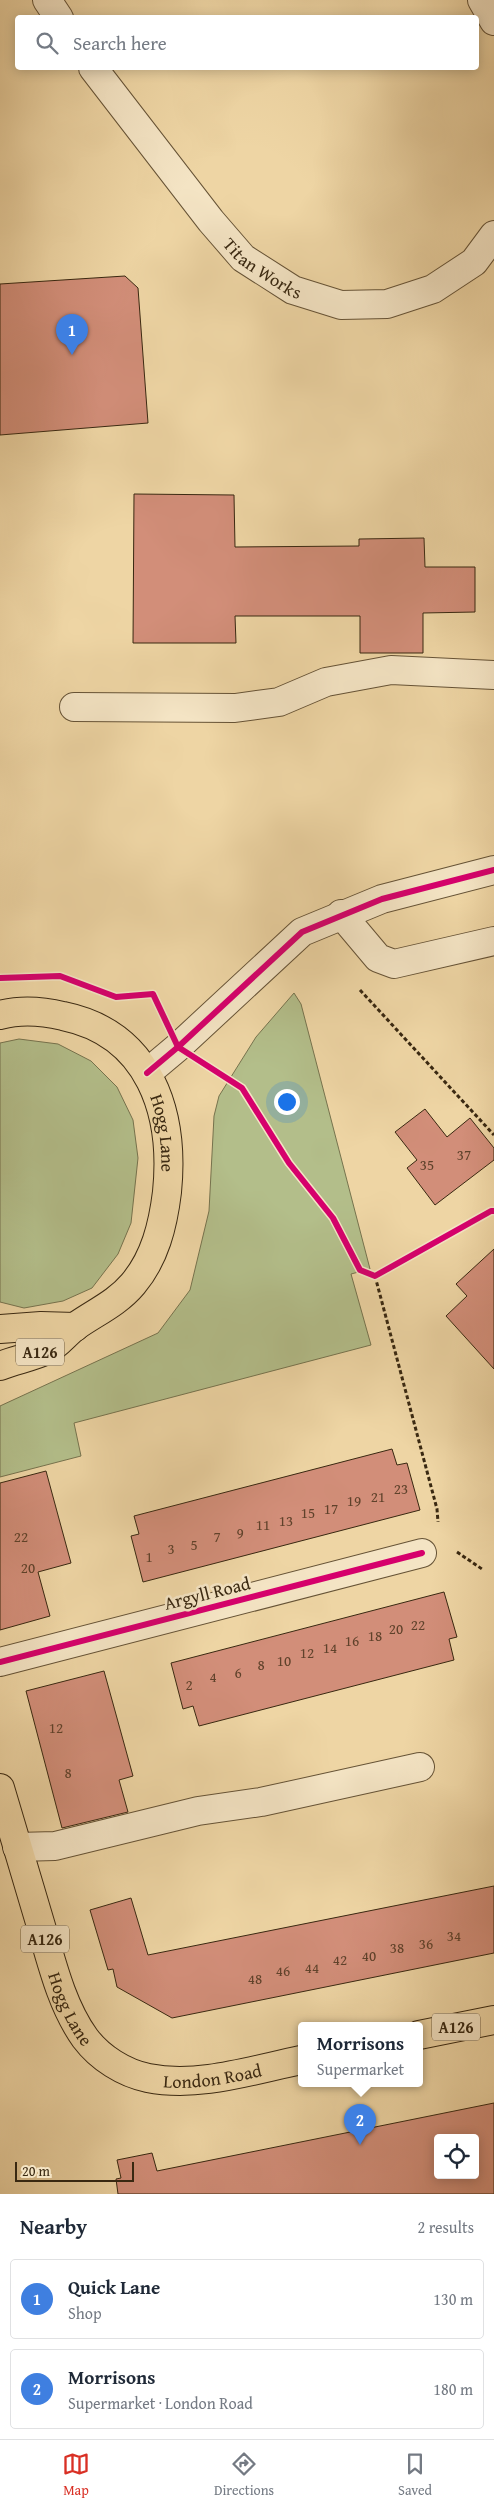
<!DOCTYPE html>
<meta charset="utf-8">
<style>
body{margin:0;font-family:"Gentium Book Plus",serif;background:#f2f2f3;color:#1f2937}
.controls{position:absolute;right:15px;bottom:15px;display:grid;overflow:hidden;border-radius:5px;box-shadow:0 2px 12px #0003}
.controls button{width:45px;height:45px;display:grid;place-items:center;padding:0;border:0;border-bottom:1px solid #e0e1e3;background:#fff;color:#1f2937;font:25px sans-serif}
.scale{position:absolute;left:15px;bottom:12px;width:119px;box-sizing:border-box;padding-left:5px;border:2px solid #392811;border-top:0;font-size:14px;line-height:18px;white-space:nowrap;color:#392811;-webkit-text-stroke:4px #f4e4c4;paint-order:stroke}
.you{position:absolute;left:286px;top:1101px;width:18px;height:18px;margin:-12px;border:4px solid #fff;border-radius:50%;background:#1a73e8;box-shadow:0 0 0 8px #1a73e833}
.badge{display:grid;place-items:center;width:32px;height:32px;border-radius:50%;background:#d93025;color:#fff;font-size:16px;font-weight:700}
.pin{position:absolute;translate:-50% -41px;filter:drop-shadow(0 1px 2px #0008)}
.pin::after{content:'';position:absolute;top:26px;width:18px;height:15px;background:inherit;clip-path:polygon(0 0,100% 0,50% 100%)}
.popup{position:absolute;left:298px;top:2022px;width:125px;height:65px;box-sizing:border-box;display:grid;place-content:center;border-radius:5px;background:#fff;filter:drop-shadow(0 1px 4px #0005);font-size:16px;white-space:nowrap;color:#747a83}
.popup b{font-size:19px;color:#1f2937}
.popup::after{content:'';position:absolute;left:50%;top:100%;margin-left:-10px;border:10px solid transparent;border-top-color:#fff}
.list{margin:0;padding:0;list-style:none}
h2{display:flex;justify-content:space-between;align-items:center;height:65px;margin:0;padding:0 20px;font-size:21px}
h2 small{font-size:16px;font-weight:400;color:#747a83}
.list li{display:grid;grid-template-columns:32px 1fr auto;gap:15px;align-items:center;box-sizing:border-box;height:80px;margin:0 10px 10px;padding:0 10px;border:1px solid #e0e1e3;border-radius:5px}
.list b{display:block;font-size:19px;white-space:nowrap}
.list p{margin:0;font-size:16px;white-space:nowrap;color:#747a83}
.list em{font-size:16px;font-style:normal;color:#747a83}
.icon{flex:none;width:28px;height:28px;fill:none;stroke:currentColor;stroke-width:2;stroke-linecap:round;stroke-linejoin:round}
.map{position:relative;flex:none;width:494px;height:2194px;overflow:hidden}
.search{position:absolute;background:#fff;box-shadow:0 2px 12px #0003;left:15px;right:15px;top:15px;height:55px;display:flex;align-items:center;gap:12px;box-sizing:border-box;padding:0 18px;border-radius:5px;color:#747a83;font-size:19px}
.sheet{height:245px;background:#fff}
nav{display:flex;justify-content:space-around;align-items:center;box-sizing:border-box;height:70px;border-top:1px solid #e0e1e3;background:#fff;font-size:14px;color:#747a83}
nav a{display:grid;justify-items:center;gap:2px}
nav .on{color:#d93025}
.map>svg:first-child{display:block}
.green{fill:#b3be8a;stroke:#76734e}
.building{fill:#d28e79;stroke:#392811;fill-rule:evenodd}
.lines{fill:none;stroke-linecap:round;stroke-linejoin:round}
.minor-casing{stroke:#665336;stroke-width:30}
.major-casing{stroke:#392811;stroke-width:30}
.path{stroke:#392811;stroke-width:3;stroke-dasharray:4 2.5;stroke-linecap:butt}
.minor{stroke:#f4e4c4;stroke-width:28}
.major{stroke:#eed5a4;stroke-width:28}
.cycleway-casing{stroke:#f4e4c4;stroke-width:9}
.cycleway{stroke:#d6006c;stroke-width:6}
.labels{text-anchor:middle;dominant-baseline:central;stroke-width:5;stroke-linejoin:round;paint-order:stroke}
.number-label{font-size:15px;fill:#5f422b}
.shield{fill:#f4e4c4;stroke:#716047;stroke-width:1}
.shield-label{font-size:16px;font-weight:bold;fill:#392811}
.street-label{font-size:18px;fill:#392811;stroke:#f4e4c4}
</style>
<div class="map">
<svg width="494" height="2194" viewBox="0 0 494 2194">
<rect width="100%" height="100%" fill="#eed5a4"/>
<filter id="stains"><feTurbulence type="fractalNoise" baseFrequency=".004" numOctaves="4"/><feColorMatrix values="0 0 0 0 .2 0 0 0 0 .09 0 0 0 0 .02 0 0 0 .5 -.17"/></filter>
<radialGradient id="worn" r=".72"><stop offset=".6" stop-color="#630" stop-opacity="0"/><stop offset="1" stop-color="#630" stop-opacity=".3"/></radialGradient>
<g class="green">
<polygon points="294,993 301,1004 370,1269 351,1274 371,1345 74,1423 81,1456 0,1477 0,1406 158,1333 190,1290 209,1211 214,1116 219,1096 256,1037"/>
<polygon points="19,1039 58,1044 91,1061 117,1087 133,1120 138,1158 131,1223 118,1254 92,1288 63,1301 24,1308 0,1302 0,1043"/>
</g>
<g class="building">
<polygon points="125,276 138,288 148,423 0,435 0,284"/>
<polygon points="134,494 234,495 235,547 359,546 359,539 424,538 425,567 475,567 475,612 423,613 423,653 360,653 360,616 235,616 236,643 133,643"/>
<polygon points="425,1109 447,1137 470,1118 494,1148 494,1160 435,1205 407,1168 417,1160 395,1132"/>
<polygon points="494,1249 494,1369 446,1316 467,1296 456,1284"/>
<polygon points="392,1449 397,1465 407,1463 420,1510 143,1582 131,1536 139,1534 134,1516"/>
<polygon points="46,1471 71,1563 38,1572 50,1616 0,1630 0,1483"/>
<polygon points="444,1592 457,1637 449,1639 454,1660 199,1726 193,1706 183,1709 171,1663"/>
<polygon points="104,1671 133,1776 119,1780 128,1812 62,1828 26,1691"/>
<polygon points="494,1886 494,1953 172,2018 117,1987 113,1969 108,1970 90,1910 131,1898 148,1955"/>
<path d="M494 2103V2194H118L116 2179 121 2178 117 2160 152 2153 157 2171ZM438 2138H475V2175H438Z"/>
</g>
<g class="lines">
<g class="minor-casing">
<g id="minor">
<polyline points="47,0 59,18"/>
<polyline points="482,0 494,21"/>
<path id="s1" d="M93 68 211 221 243 258 293 290 341 305 387 304 433 289 474 262 494 235"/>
<polyline points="74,707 235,708 279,702 326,682 391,670 494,675"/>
<polyline points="341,914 378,958 394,964 494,941"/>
<polyline points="147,1073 178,1047 302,932 382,899 494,870"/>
<polyline points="0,1662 422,1553"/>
<polyline points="17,1847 55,1846 198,1811 261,1802 420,1767"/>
</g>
</g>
<g class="major-casing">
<g id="major">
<path id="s2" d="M0 1015C22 1009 42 1011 63 1016 150 1034 175 1113 167 1192 163 1225 155 1258 133 1284 117 1303 96 1312 76 1326 66 1333 58 1345 47 1350 32 1357 15 1360 0 1366"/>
<polyline points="0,1329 41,1326 75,1327"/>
<path id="s3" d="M0 1788C14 1834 27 1880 41 1926 52 1964 62 2006 85 2038 100 2058 124 2073 148 2078 199 2088 252 2070 301 2060"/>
<polyline points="419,2035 494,2020"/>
</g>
</g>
<g class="path">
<polyline points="360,990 494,1135"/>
<polyline points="375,1276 437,1509 438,1522"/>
<polyline points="457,1552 482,1569"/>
</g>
<use href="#minor" class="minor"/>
<use href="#major" class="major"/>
<g class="cycleway-casing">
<g id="cycleway">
<polyline points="0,978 60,976 116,997 153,994 178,1047 242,1088 289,1163 333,1218 360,1270 375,1276 491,1211 494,1211"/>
<polyline points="147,1073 178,1047 302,932 382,899 494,870"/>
<polyline points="0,1662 422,1553"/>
</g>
</g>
<use href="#cycleway" class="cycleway"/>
</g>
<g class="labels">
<g class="number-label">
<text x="464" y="1154">37</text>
<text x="427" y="1164">35</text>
<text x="401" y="1488">23</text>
<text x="378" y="1496">21</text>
<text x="354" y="1500">19</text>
<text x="331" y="1508">17</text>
<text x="308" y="1512">15</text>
<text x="286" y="1520">13</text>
<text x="263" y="1524">11</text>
<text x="240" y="1532">9</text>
<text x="21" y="1536">22</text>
<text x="217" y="1536">7</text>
<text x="194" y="1544">5</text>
<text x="171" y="1548">3</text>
<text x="149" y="1556">1</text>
<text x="28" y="1567">20</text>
<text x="418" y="1624">22</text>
<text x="396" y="1628">20</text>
<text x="375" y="1635">18</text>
<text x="352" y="1640">16</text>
<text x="330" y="1647">14</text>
<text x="307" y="1652">12</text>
<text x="284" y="1660">10</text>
<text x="261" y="1664">8</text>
<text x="238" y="1672">6</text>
<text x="213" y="1676">4</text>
<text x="189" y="1684">2</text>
<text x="56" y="1727">12</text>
<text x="68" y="1772">8</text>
<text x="454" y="1935">34</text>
<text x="426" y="1943">36</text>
<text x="397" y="1947">38</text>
<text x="369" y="1955">40</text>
<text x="340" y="1959">42</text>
<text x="312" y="1967">44</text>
<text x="283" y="1970">46</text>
<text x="255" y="1978">48</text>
</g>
<g class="shield">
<rect x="16" y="1338.5" width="48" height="27" rx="4"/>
<rect x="21" y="1925.5" width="48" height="27" rx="4"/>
<rect x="432" y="2013.5" width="48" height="27" rx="4"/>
</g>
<g class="shield-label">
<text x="40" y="1352">A126</text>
<text x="45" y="1939">A126</text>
<text x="456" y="2027">A126</text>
</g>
<g class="street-label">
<text stroke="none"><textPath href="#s1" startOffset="264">Titan Works</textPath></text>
<text stroke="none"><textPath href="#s2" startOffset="231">Hogg Lane</textPath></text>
<text transform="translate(207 1593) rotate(-14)">Argyll Road</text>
<text stroke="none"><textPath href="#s3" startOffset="232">Hogg Lane</textPath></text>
<text stroke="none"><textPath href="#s3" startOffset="406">London Road</textPath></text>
</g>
</g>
<rect width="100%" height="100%" filter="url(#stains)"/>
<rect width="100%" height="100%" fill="url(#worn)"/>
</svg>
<div class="controls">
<button><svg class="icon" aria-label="locate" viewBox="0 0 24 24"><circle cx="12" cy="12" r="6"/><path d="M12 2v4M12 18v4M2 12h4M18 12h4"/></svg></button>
</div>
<div class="scale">20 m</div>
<div class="you"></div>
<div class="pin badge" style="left:72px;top:355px;background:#3f7fe0">1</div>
<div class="pin badge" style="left:360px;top:2145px;background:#3f7fe0">2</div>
<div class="popup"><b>Morrisons</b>Supermarket</div>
<div class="search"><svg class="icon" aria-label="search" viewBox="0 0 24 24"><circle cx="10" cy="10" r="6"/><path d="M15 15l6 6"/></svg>Search here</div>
</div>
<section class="sheet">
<h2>Nearby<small>2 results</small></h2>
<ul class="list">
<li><span class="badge" style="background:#3f7fe0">1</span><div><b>Quick Lane</b><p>Shop</p></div><em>130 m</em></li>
<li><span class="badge" style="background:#3f7fe0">2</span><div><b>Morrisons</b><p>Supermarket · London Road</p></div><em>180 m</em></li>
</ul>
</section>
<nav>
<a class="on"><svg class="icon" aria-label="map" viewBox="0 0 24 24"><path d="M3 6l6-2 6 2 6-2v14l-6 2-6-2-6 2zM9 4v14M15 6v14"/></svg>Map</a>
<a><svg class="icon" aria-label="directions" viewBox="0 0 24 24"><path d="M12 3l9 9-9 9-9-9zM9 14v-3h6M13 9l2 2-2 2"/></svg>Directions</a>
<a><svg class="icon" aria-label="saved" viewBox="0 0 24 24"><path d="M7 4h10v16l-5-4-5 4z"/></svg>Saved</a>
</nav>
